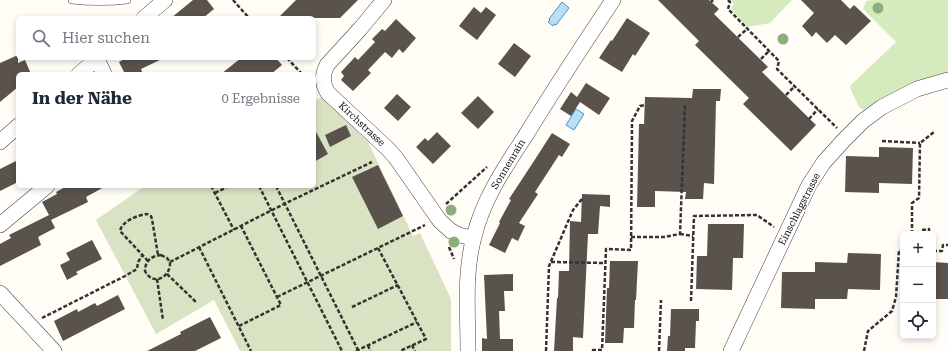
<!DOCTYPE html>
<html lang="de">
<meta charset="utf-8">
<style>
body{margin:0;font-family:"Roboto Serif",serif;background:#f2f2f3;color:#1f2937}
.controls{position:absolute;right:12px;bottom:12px;display:grid;overflow:hidden;border-radius:6px;box-shadow:0 2px 6px #0003}
.controls button{width:36px;height:36px;display:grid;place-items:center;padding:0;border:0;border-bottom:1px solid #e0e1e3;background:#fff;color:#1f2937;font:20px sans-serif}
.list{margin:0;padding:0;list-style:none}
h2{display:flex;justify-content:space-between;align-items:center;height:52px;margin:0;padding:0 16px;font-size:17px}
h2 small{font-size:13px;font-weight:400;color:#747a83}
.icon{flex:none;width:22px;height:22px;fill:none;stroke:currentColor;stroke-width:2;stroke-linecap:round;stroke-linejoin:round}
.map{position:relative;flex:none;width:948px;height:351px;overflow:hidden}
.search{position:absolute;background:#fff;box-shadow:0 2px 6px #0003;left:16px;top:16px;width:300px;height:44px;display:flex;align-items:center;gap:10px;box-sizing:border-box;padding:0 14px;border-radius:6px;color:#747a83;font-size:15px}
.panel{position:absolute;background:#fff;box-shadow:0 2px 6px #0003;left:16px;top:72px;width:300px;height:116px;border-radius:6px}
.map>svg:first-child{display:block}
.green{fill:#d5ebbd}
.cemetery{fill:#d9e3c4}
.water{fill:#b9e0f7;stroke:#3f96cf}
.building{fill:#5a524d}
.lines{fill:none;stroke-linecap:round;stroke-linejoin:round}
.service-casing{stroke:#444;stroke-width:8}
.minor-casing{stroke:#444;stroke-width:16}
.path{stroke:#333;stroke-width:2.5;stroke-dasharray:4 2;stroke-linecap:butt}
.service{stroke:#fff;stroke-width:7}
.minor{stroke:#fff;stroke-width:15}
.tree{fill:#8dad7f}
.labels{text-anchor:middle;dominant-baseline:central;stroke-width:4;stroke-linejoin:round;paint-order:stroke}
.street-label{font-size:10px;fill:#111;stroke:#fff}
</style>
<div class="map">
<svg width="948" height="351" viewBox="0 0 948 351">
<rect width="100%" height="100%" fill="#fffdf5"/>
<g class="green">
<polygon points="731,0 792,0 770,23 748,27 731,9 734,3"/>
<polygon points="872,0 948,0 948,73 926,79 865,111 859,107 850,88 851,85 896,42 863,9 866,1"/>
</g>
<polygon class="cemetery" points="322,97 368,142 413,236 420,233 451,299 451,351 240,351 214,300 156,334 96,220 145,186 314,186 314,101"/>
<g class="water">
<polygon points="562,2 569,8 556,25 554,24 553,26 548,22 550,20 549,19"/>
<polygon points="576,109 584,114 574,130 566,125"/>
</g>
<g class="building">
<polygon points="193,0 207,0 214,9 203,18 171,18"/>
<polygon points="296,0 358,0 340,18 278,18"/>
<polygon points="658,0 709,0 719,9 714,14 768,67 762,72 816,125 791,151 743,104 749,98 695,45 699,41"/>
<polygon points="801,0 841,0 850,9 854,5 871,21 846,45 835,35 827,43 816,32 812,37 802,26 814,13"/>
<polygon points="474,7 481,13 486,7 496,15 477,40 459,26"/>
<polygon points="627,18 650,33 635,56 633,54 622,72 599,58 611,40 612,41"/>
<polygon points="396,19 416,38 403,53 399,49 392,58 385,52 368,70 371,73 353,91 341,80 344,76 341,72 355,57 358,60 375,42 372,39 382,29 385,31"/>
<polygon points="514,43 531,56 515,77 498,64"/>
<polygon points="18,55 18,63 25,60 31,74 18,74 18,87 0,102 0,63"/>
<polygon points="126,58 164,58 141,69 143,74 125,74 119,62"/>
<polygon points="241,58 276,58 282,65 271,74 221,74"/>
<polygon points="586,83 610,98 599,115 580,102 571,116 560,109 571,92 577,97"/>
<polygon points="693,89 721,89 720,101 716,101 714,184 704,183 703,199 685,199 686,192 655,191 655,207 637,207 639,124 644,124 645,97 692,98"/>
<polygon points="397,94 411,107 398,121 384,108"/>
<polygon points="478,96 494,112 478,129 461,113"/>
<polygon points="346,125 351,136 330,147 325,135"/>
<polygon points="314,128 328,154 314,162"/>
<polygon points="437,132 451,146 433,164 416,147 425,138 428,141"/>
<polygon points="552,133 570,144 562,157 559,155 535,192 538,194 519,223 525,226 518,241 512,238 505,253 489,245 500,223 499,222 511,200 509,199 532,164"/>
<polygon points="879,147 913,148 912,184 879,183 879,193 845,192 846,156 879,157"/>
<polygon points="18,160 18,182 0,191 0,169"/>
<polygon points="378,165 403,216 378,229 352,177"/>
<polygon points="67,186 106,186 86,197 88,202 51,220 55,228 38,237 41,245 0,266 0,244 11,238 9,235 49,215 42,202 57,194 56,192"/>
<polygon points="582,194 610,195 610,207 600,206 598,234 588,234 583,338 573,337 573,351 554,351 557,298 558,298 559,271 569,271 570,221 581,222"/>
<polygon points="708,224 744,224 743,258 733,258 732,290 696,289 697,256 707,256"/>
<polygon points="92,240 102,259 76,272 78,274 67,280 60,265 70,260 66,253"/>
<polygon points="848,253 881,254 880,290 848,289 847,299 815,299 815,309 781,308 782,272 815,272 815,262 847,263"/>
<polygon points="610,261 638,261 636,300 635,300 634,328 624,328 623,343 605,343 607,288 609,288"/>
<polygon points="933,262 948,263 948,299 933,299"/>
<polygon points="513,274 513,291 504,291 505,311 499,311 500,339 513,339 513,351 482,351 482,338 487,339 484,275"/>
<polygon points="118,295 125,309 63,341 54,321 77,309 78,312 95,303 97,306"/>
<polygon points="671,309 699,309 699,321 696,321 695,348 685,348 685,351 667,351 668,336 670,336"/>
<polygon points="210,317 221,338 195,351 147,351 181,334 180,332"/>
</g>
<g class="lines">
<g class="service-casing">
<path id="service" d="M72 0C90 2 109 2 127 0"/>
</g>
<g class="minor-casing">
<g id="minor">
<path d="M384 0 360 29 327 65C322 75 322 84 328 93L388 149 396 158 435 214 440 221 451 231 459 235 473 238"/>
<polyline points="144,18 165,0"/>
<polyline points="97,59 104,74"/>
<polyline points="79,74 98,58"/>
<polyline points="0,142 18,126"/>
<polyline points="0,225 47,186"/>
<polyline points="0,293 54,351"/>
<path d="M468 351C468 313 464 273 474 237 483 199 505 167 526 135 554 89 583 45 613 0"/>
<polyline points="731,351 809,185 824,162 844,140 863,121 882,107 917,89 948,80"/>
</g>
</g>
<g class="path">
<polyline points="233,0 249,18"/>
<polyline points="728,0 730,2 728,9 779,61 777,69 837,128"/>
<polyline points="711,2 713,0"/>
<polyline points="738,37 747,29"/>
<polyline points="287,58 302,74"/>
<polyline points="761,59 769,51"/>
<polyline points="786,95 795,86"/>
<polyline points="809,119 818,109"/>
<polyline points="882,141 920,143"/>
<polyline points="211,186 234,230"/>
<polyline points="259,186 342,351"/>
<polyline points="276,186 358,350"/>
<polyline points="215,193 229,186"/>
<polyline points="446,204 487,167"/>
<polyline points="922,230 929,229 929,234"/>
<polyline points="680,234 693,236"/>
<polyline points="912,234 912,203 919,198 920,143 934,132"/>
<polyline points="631,237 664,237 680,234 685,104"/>
<polyline points="199,247 251,351"/>
<polyline points="449,247 454,259"/>
<polyline points="378,248 426,339 400,351"/>
<polyline points="933,251 942,251 943,245 948,245"/>
<path d="M161 255 167 258 170 262C171 277 153 287 145 271 145 261 151 256 161 255Z"/>
<path d="M148 261 120 231C122 221 138 215 147 214L151 216 152 219 158 255"/>
<polyline points="170,262 284,204 372,162"/>
<polyline points="551,262 605,263"/>
<polyline points="167,274 197,303"/>
<polyline points="157,279 163,320"/>
<polyline points="277,297 425,225"/>
<polyline points="691,301 694,216 757,215 774,227"/>
<polyline points="352,307 398,285"/>
<polyline points="42,318 125,276 137,269 138,262 142,256"/>
<polyline points="239,326 281,305 241,226"/>
<polyline points="368,345 370,351"/>
<polyline points="412,345 415,351"/>
<polyline points="356,351 417,322"/>
<polyline points="546,351 549,266 573,210 582,199"/>
<polyline points="593,351 593,350 602,350 606,249 631,250 632,121 640,106 645,105"/>
<polyline points="659,351 661,300"/>
<polyline points="864,351 868,331 892,311 896,297 899,250 903,250"/>
</g>
<use href="#service" class="service"/>
<use href="#minor" class="minor"/>
</g>
<g class="tree">
<circle cx="878" cy="8" r="5.5"/>
<circle cx="783" cy="39" r="5.5"/>
<circle cx="451" cy="210" r="5.5"/>
<circle cx="454" cy="242" r="5.5"/>
</g>
<g class="labels">
<g class="street-label">
<text transform="translate(362 124) rotate(43)">Kirchstrasse</text>
<text transform="translate(508 164) rotate(-59)">Sonnenrain</text>
<text transform="translate(799 209) rotate(-63)">Einschlagstrasse</text>
</g>
</g>
</svg>
<div class="controls">
<button>+</button>
<button>−</button>
<button><svg class="icon" aria-label="locate" viewBox="0 0 24 24"><circle cx="12" cy="12" r="6"/><path d="M12 2v4M12 18v4M2 12h4M18 12h4"/></svg></button>
</div>
<div class="search"><svg class="icon" aria-label="search" viewBox="0 0 24 24"><circle cx="10" cy="10" r="6"/><path d="M15 15l6 6"/></svg>Hier suchen</div>
<section class="panel">
<h2>In der Nähe<small>0 Ergebnisse</small></h2>
<ul class="list">
</ul>
</section>
</div>
